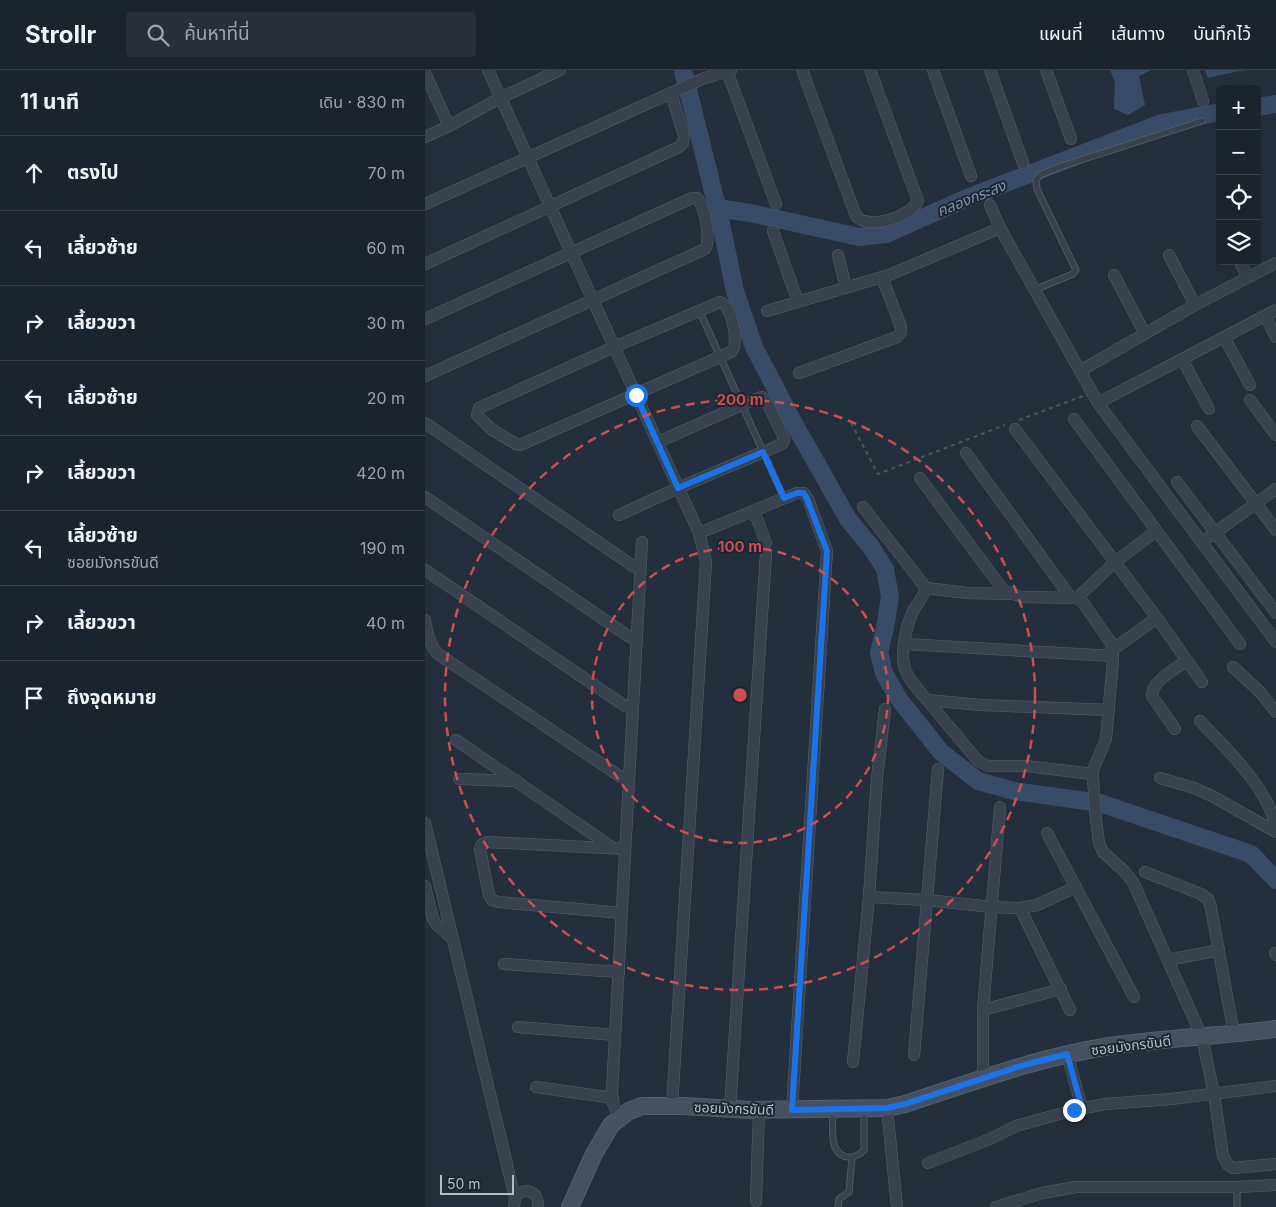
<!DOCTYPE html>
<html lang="th">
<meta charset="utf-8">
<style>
body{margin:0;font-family:Inter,"Noto Sans Thai",sans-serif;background:#282f3a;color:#f1f3f6}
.controls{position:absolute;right:15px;top:15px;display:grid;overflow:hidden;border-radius:5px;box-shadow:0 5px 20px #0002}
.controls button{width:45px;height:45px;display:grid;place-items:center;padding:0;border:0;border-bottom:1px solid #39404a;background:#1b232e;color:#f1f3f6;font:25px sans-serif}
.scale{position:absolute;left:15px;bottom:12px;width:74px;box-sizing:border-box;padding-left:5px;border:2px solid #b4bcc9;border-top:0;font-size:14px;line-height:18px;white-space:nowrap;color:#b4bcc9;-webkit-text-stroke:4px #1d2633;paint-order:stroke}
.stop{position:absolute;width:15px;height:15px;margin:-11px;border:4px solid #1a73e8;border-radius:50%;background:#fff}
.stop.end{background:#1a73e8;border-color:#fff;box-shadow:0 1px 5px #0008}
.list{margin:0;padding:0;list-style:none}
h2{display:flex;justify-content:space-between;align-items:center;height:65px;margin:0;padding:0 20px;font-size:21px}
h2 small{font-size:16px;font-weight:400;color:#a0a4aa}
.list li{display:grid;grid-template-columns:32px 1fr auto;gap:15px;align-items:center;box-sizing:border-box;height:75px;padding:0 20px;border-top:1px solid #39404a}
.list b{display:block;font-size:19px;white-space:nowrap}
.list p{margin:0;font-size:16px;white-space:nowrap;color:#a0a4aa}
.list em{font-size:16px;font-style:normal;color:#a0a4aa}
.icon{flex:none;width:28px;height:28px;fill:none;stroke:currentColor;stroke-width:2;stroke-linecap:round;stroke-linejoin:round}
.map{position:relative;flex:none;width:851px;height:1137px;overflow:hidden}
header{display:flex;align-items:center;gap:30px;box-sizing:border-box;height:70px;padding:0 25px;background:#1b232e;border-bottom:1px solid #39404a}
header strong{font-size:24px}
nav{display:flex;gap:28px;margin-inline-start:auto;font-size:18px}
.search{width:350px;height:45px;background:#282f3a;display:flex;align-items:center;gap:12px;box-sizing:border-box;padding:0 18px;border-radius:5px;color:#a0a4aa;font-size:19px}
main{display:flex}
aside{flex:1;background:#1b232e}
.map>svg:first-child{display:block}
.water{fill:#394c67}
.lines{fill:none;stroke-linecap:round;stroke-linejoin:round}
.river{stroke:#394c67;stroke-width:18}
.lane-casing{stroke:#565f6c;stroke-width:7}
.street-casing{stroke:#565f6c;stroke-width:12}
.secondary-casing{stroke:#565f6c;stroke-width:18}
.path{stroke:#44595c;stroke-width:2;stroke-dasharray:4 4;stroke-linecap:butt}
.lane{stroke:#38414e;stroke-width:5.5}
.street{stroke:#38414e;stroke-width:11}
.secondary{stroke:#465061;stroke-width:16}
.route{stroke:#1a73e8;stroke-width:6}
.ring{fill:none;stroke:#ce4d50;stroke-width:2.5;stroke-dasharray:9 6}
.labels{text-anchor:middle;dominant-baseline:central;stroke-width:4;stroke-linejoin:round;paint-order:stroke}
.street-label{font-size:14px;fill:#b4bcc9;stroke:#1d2633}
.water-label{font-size:15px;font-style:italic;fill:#7c92b1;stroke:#1d2633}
.centre{fill:#ce4d50;stroke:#1d2633;stroke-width:2.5}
.ring-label{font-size:15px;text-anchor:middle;font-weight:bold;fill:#ce4d50;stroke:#1d2633;stroke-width:4;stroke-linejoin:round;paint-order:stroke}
</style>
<header>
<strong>Strollr</strong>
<div class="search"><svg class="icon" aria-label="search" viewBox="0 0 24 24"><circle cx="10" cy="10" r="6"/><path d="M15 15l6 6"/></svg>ค้นหาที่นี่</div>
<nav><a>แผนที่</a><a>เส้นทาง</a><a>บันทึกไว้</a></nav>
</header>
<main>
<aside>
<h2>11 นาที<small>เดิน · 830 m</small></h2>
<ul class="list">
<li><svg class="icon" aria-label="ahead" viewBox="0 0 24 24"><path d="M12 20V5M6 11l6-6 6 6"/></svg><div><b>ตรงไป</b></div><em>70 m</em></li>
<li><svg class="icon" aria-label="left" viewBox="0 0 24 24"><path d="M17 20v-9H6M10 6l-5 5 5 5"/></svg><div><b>เลี้ยวซ้าย</b></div><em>60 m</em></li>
<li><svg class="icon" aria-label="right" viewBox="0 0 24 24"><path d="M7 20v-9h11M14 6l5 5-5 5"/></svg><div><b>เลี้ยวขวา</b></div><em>30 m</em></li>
<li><svg class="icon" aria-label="left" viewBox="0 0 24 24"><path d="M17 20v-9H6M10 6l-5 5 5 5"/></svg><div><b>เลี้ยวซ้าย</b></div><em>20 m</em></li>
<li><svg class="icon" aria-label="right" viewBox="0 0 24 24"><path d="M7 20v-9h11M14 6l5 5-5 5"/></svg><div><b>เลี้ยวขวา</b></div><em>420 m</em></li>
<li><svg class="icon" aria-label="left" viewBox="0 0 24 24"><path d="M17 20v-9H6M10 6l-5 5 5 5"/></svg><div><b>เลี้ยวซ้าย</b><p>ซอยมังกรขันดี</p></div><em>190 m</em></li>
<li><svg class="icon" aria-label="right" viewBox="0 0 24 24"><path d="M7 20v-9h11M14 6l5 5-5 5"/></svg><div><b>เลี้ยวขวา</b></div><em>40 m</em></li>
<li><svg class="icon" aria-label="arrive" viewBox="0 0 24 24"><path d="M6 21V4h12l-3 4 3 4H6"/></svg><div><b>ถึงจุดหมาย</b></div></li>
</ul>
</aside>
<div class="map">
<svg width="851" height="1137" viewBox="0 0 851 1137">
<rect width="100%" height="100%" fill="#242f3e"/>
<g class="water">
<polygon points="685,0 727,0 714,6 720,35 703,45 689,39 690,12"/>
<polygon points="780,0 819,0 783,8"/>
</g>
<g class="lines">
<g class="river">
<polyline points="258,0 295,149 310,221 329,277 367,350 423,449 446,477 460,499 465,527 460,558 454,583 459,603 473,628 516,682 553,711 589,721 675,733 826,784 851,810"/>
<polyline points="832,37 851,34"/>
<polyline points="293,138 325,143 434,167 461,164 542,128 737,53 795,42"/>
</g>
<g class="lane-casing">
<g id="lane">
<polyline points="609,220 648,204 651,200 612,119 611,110 615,105 634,97 777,51"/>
<polyline points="274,240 359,428"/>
<path d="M408 1041C408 1050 406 1069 410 1077 416 1090 430 1090 439 1080V1039"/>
<polyline points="413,1137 414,1129 424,1122 427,1088"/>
<polyline points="812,1137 812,1117"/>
</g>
</g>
<g class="street-casing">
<g id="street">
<polyline points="63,0 274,463 281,491 247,1035"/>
<path d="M377 0 431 146C444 161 486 146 493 131L445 0"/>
<polyline points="508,0 546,106"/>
<polyline points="565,0 598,93"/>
<polyline points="621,0 646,69"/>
<polyline points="768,0 778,31"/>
<polyline points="302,1 351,134"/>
<polyline points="0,3 24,56"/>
<polyline points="0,67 24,56 75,28 135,0"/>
<polyline points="0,134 246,23 277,9 306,0"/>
<polyline points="565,135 575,158 673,333 851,572"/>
<polyline points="348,161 373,232"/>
<polyline points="413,185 421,218"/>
<polyline points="744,185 770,235"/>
<polyline points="814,191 823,207"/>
<polyline points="0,194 254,77 258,73 259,66 246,23"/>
<polyline points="689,205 720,264"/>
<path d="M295 232C307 235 315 274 306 282L95 375 91 374 66 359 52 345 54 338 189 277Z"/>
<polyline points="342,241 464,205 575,158"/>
<polyline points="840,246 851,267"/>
<path d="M0 249 267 128H272C280 136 286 170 280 179L0 306"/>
<polyline points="799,267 825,315"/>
<polyline points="757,289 784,339"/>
<polyline points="655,301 770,235 851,193"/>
<polyline points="374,303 472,267 476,262 476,257 457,207"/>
<polyline points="825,330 851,365"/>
<polyline points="673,333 851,240"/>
<polyline points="649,349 815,574"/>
<polyline points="0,353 208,496 215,498"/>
<polyline points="772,356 851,460"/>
<polyline points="590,359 732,548 777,612"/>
<polyline points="541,383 646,528"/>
<polyline points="495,408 579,521 597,527 652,528 659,534 686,573 687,580 688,590 681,669 668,700 668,708 671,750 674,773 678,782 699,801 708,812 777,967 789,1024 798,1086 803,1095 808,1098 851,1094"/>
<polyline points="752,412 851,543"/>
<polyline points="0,427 203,566 212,569"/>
<path d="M438 437 501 518C499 527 492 533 488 541 481 557 474 585 481 602 486 612 495 622 502 630L556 635 684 640"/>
<polyline points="329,441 341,473"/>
<polyline points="194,445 253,418 357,374 359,371 359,368 341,330 337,327 328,330 233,372"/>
<polyline points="274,463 372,423 379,423 383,429 402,481 367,1040"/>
<polyline points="784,467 851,419"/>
<polyline points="0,500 200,636 208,638"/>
<polyline points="501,518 542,523 585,524"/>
<polyline points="652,528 690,492 731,461"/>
<path d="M0 550C2 563 4 574 13 584L196 707 204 710"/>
<polyline points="480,574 688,586"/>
<polyline points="687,580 732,548"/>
<polyline points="808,597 835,622 851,642"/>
<polyline points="502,630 553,691 563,696 601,696 668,704"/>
<path d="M775 651C802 680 843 717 851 758"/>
<path d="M750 659 727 626C727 610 751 599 762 590"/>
<polyline points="31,670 188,778"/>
<polyline points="735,708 769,718 787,726 851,762"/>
<polyline points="34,709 92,711"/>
<polyline points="0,753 90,1128"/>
<polyline points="622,763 709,927"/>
<polyline points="720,802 776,824 783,829 786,838 809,964"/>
<polyline points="0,816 8,849 12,855 28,869"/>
<polyline points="444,827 502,830 567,837 595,838 612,835 651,817"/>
<polyline points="595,838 645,940"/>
<polyline points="197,843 73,832 67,830 64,825 55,779 57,774 62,772 200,779"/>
<polyline points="850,883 851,885"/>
<polyline points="743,890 794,880"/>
<polyline points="79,894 194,902"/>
<polyline points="558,940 636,919"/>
<polyline points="93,957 190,965"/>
<polyline points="642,984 657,1038"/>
<polyline points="489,985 513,699"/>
<polyline points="428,992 444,827 452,708 460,639"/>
<polyline points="558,1009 558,940 575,737"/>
<polyline points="111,1017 188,1028"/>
<polyline points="462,1038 472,1137"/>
<polyline points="305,1039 341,483"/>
<polyline points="194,1047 188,1033 187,1022 217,472"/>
<polyline points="503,1093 565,1069 591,1056 649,1040 680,1034 746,1029 851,1016"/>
<polyline points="331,1131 334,1040"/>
<path d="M89 1137 90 1128C99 1115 115 1122 113 1137"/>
<polyline points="571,1137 617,1123 651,1117 812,1117 851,1115"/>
</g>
</g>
<g class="secondary-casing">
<path id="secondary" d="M145 1137 169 1084 186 1055 204 1041 217 1036H258L327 1040 462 1038 480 1034C547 1012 614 987 685 976 740 968 796 966 851 959"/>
</g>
<g class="path">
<polyline points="594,350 658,326"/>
<polyline points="426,353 453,404 580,355"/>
</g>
<use href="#lane" class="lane"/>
<use href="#street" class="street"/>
<use href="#secondary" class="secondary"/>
</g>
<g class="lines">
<polyline class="route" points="211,325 253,418 338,382 359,428 372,423 379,423 382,429 402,481 367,1040 462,1038 480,1034 599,995 642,984 657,1038 649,1040"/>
</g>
<g class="ring">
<circle cx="315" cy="625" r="148"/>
<circle cx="315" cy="625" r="295"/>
</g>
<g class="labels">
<g class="street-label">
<text transform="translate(706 975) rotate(-7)">ซอยมังกรขันดี</text>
<text transform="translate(309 1038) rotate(2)">ซอยมังกรขันดี</text>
</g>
<g class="water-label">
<text transform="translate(546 128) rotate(-22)">คลองกระสง</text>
</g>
</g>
<circle cx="315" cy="625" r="8" class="centre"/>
<g class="ring-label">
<text x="315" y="335">200 m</text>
<text x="315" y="482">100 m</text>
</g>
</svg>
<div class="controls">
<button>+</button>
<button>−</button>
<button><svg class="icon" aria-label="locate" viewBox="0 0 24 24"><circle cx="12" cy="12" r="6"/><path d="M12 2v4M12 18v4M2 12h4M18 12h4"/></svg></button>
<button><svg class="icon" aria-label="layers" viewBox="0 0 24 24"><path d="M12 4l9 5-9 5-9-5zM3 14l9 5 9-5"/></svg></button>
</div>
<div class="scale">50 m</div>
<div class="stop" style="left:211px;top:325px"></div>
<div class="stop end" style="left:649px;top:1040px"></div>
</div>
</main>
